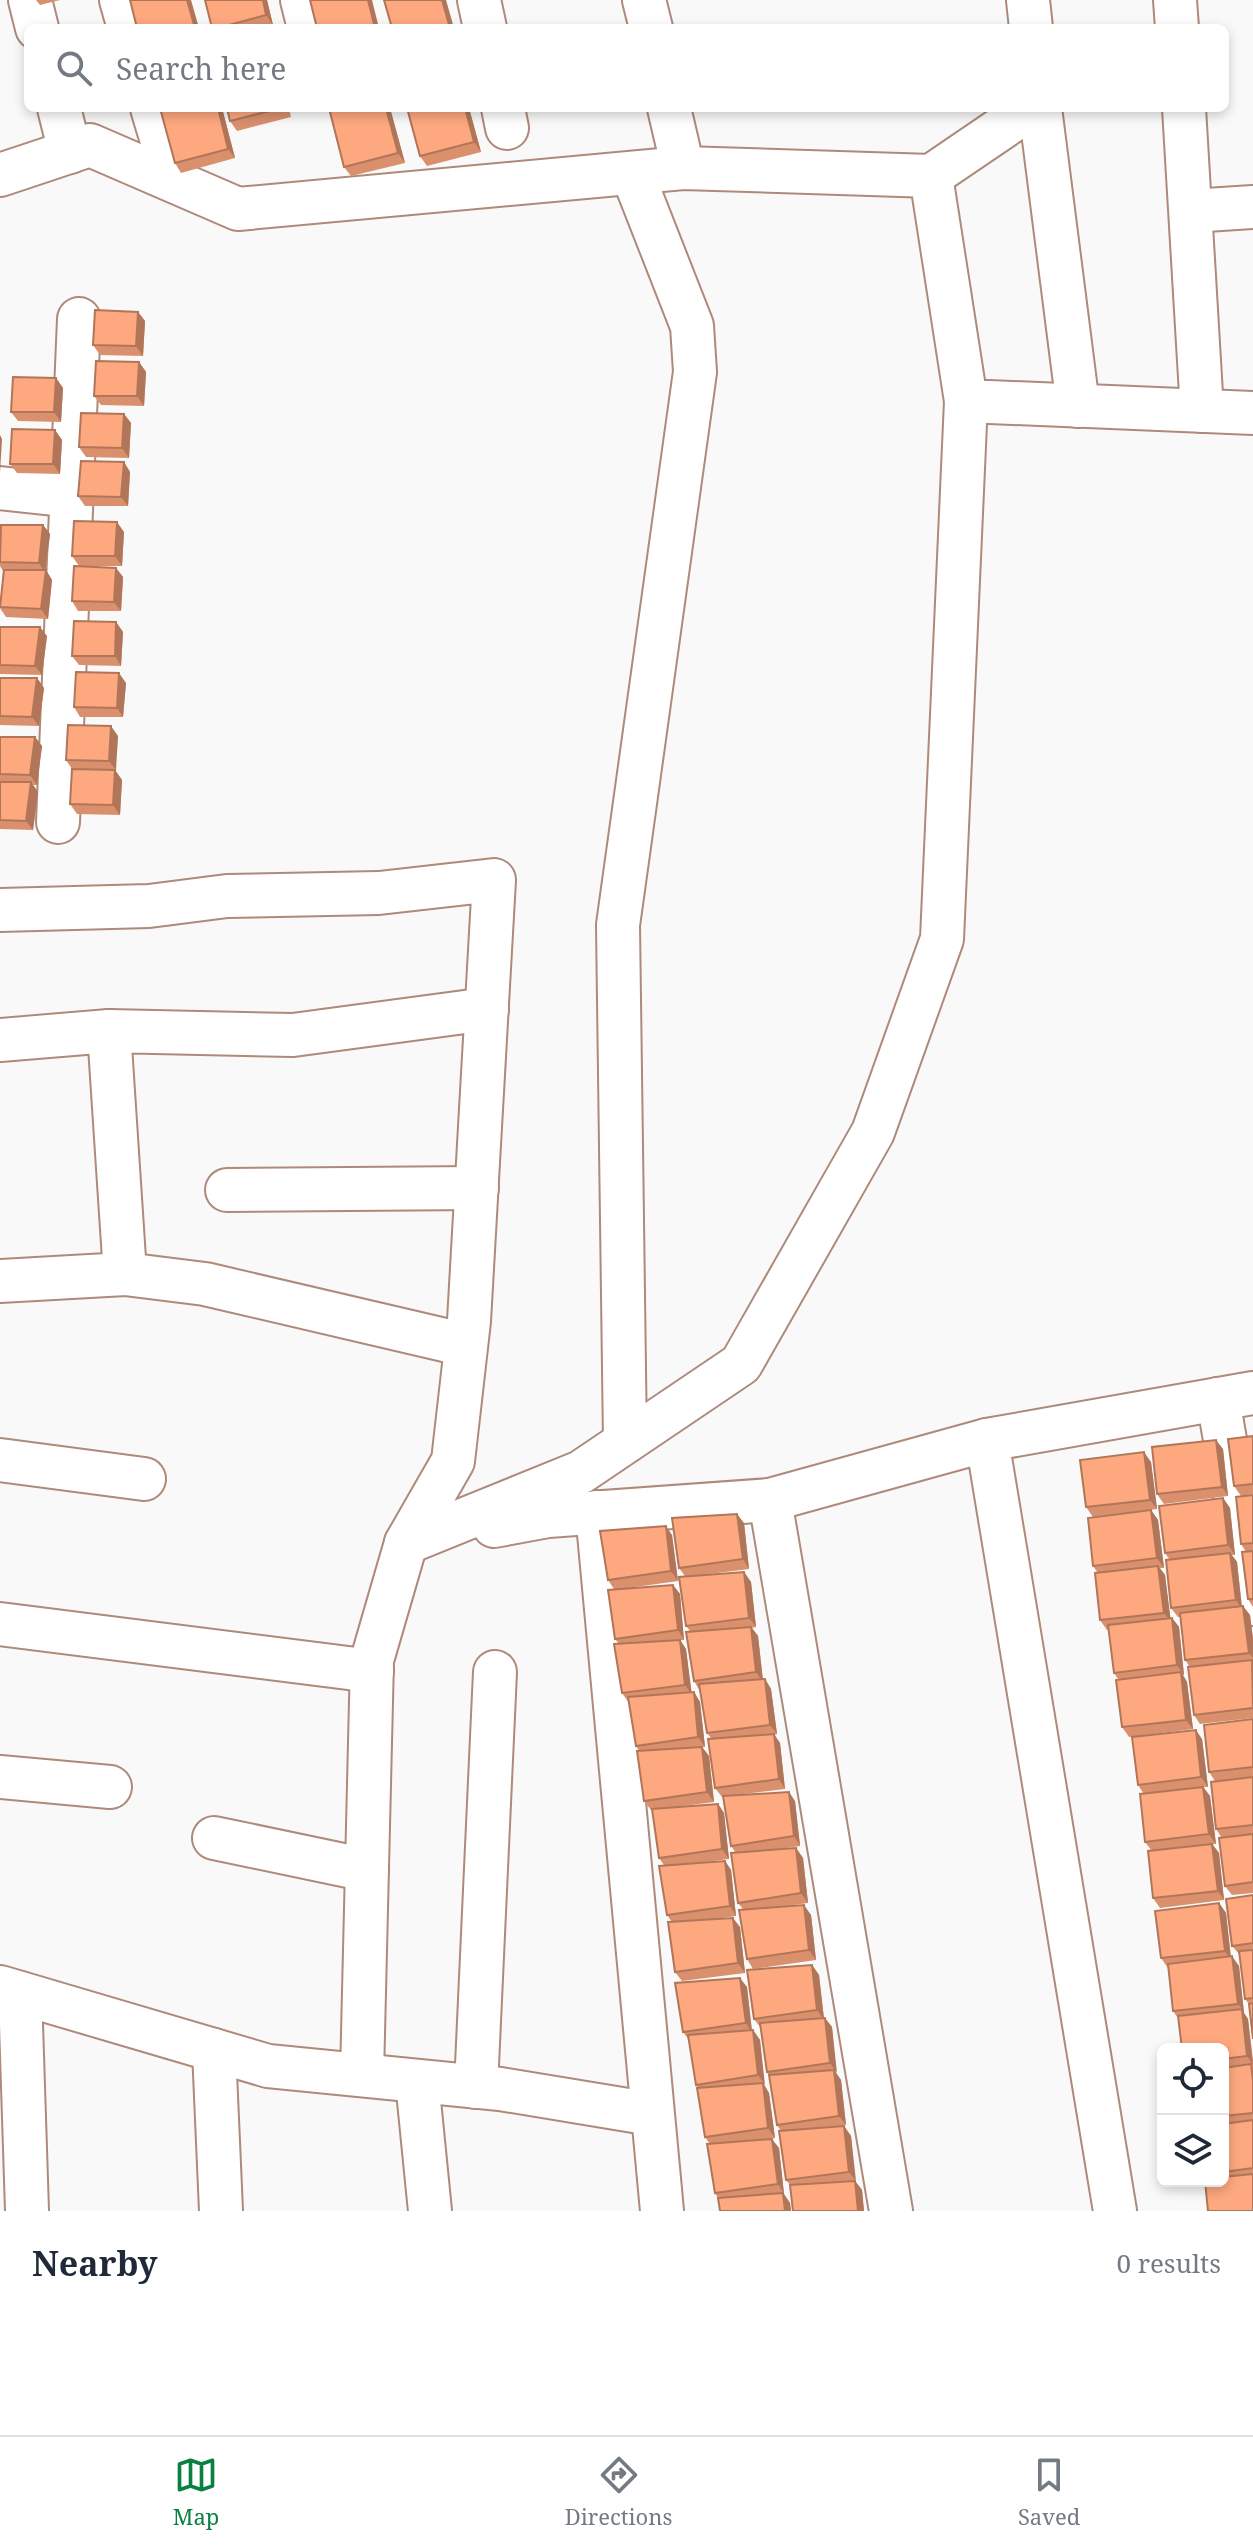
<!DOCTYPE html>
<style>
body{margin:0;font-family:"Noto Serif",serif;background:#f6f6f7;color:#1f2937}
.controls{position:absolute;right:24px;bottom:24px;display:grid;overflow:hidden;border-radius:12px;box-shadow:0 4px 12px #0003}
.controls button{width:72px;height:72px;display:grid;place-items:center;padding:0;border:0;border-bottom:2px solid #e0e1e3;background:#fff;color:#1f2937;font:40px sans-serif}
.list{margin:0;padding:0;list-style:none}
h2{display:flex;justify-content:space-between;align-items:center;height:104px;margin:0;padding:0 32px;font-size:34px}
h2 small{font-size:26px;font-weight:400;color:#747a83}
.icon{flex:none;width:44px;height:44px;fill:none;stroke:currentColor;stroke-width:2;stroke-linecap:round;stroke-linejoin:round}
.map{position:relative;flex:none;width:1253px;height:2211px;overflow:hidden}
.search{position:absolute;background:#fff;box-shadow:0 4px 12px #0003;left:24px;right:24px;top:24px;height:88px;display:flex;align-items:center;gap:20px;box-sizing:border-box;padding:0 28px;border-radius:12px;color:#747a83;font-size:30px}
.sheet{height:224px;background:#fff}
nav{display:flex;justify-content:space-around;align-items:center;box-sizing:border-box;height:112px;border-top:2px solid #e0e1e3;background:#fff;font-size:22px;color:#747a83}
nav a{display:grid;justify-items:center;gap:4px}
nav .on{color:#0b8043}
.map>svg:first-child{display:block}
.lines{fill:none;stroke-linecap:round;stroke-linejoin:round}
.street-casing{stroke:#ad8a7a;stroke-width:46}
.street{stroke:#fff;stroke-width:42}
.wall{fill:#da906d}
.shaded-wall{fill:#b17659}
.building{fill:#fda87f;stroke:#b17659;stroke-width:2}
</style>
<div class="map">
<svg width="1253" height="2211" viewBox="0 0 1253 2211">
<rect width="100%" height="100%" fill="#f9f9f9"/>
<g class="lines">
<g class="street-casing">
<g id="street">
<polyline points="30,0 37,28"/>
<polyline points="121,0 129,28"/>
<polyline points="302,0 309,28"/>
<polyline points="479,0 485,28"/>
<polyline points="644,0 651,28"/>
<polyline points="1028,0 1031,28"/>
<polyline points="1175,0 1177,28"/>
<polyline points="59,108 70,152"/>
<polyline points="152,108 164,148"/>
<polyline points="503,108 507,128"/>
<polyline points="669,108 683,168"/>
<polyline points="1040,108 1078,406"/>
<polyline points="1184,108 1202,411"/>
<polyline points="0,175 90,145 238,209 683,168 931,176 966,401 1253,413"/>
<polyline points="931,176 1031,108"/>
<polyline points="1191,211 1253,207"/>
<polyline points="0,488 72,496"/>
<polyline points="58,822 79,319"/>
<polyline points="0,910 149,906 227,896 379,893 494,880 469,1321 453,1461 406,1543 372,1660 362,2075"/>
<polyline points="0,1040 109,1031"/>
<polyline points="227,1190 477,1188"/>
<polyline points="125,1274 109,1031 293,1035 487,1009"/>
<polyline points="0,1281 125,1274 205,1284 466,1345"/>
<polyline points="1218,1399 1253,1604"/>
<polyline points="625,1442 618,925 695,372 692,326 632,173"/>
<polyline points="0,1460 144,1479"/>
<polyline points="770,1500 891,2211"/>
<polyline points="597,1512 662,2211"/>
<polyline points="494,1526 548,1516 770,1500 987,1440"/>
<polyline points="406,1543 581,1472 741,1364 873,1132 942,939 966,401"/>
<polyline points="0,1624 372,1671"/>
<polyline points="0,1777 110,1787"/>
<polyline points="214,1838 367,1870"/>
<polyline points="0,1987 268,2066 500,2089 652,2114"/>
<polyline points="20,1993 27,2211"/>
<polyline points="214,2050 221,2211"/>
<polyline points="417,2081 430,2211"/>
<polyline points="476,2087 495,1672"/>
<polyline points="1115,2211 987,1440 1253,1393"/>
</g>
</g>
<use href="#street" class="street"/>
</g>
<g class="wall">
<polygon points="36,0 60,0 40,5"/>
<polygon points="267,0 273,25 262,28 212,28"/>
<polygon points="160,108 222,108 235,158 181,173 175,163"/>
<polygon points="227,108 289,108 291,117 237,131 230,121"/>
<polygon points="329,108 390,108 405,163 351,176 344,167"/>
<polygon points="407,108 469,108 481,152 427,166 420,156"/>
<polygon points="138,312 145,321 143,356 100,355 93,345"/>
<polygon points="139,362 146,372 144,406 101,405 94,396"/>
<polygon points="56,378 63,388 61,422 18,421 11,412"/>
<polygon points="124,414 131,423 129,458 86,457 79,447"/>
<polygon points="55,430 62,440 60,474 17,473 10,464"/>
<polygon points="124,462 130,472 128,506 85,506 78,496"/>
<polygon points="43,525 50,534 46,570 52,580 48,619 6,617 0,608 3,571 0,566 0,531"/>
<polygon points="124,532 122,566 79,566 72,556"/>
<polygon points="116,568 123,577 121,611 78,611 72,601"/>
<polygon points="116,622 123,632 121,666 79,665 72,656"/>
<polygon points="0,627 47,636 42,675 0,674"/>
<polygon points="0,678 37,678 44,688 39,726 0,725"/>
<polygon points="126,683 123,717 80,717 74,707"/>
<polygon points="118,736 115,770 122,780 120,815 77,814 70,804 72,769 66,760"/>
<polygon points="0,737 35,737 42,746 37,785 33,785 38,792 33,830 0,829"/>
<polygon points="1253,1436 1253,1494 1241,1496 1234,1486"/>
<polygon points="1223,1449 1228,1496 1164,1504 1157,1494"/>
<polygon points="1151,1462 1157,1509 1093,1517 1086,1507"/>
<polygon points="1253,1495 1253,1607 1248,1599 1246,1552 1241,1544"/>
<polygon points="1223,1498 1230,1508 1235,1555 1232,1555 1237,1562 1242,1606 1250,1615 1253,1639 1253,1718 1200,1724 1194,1715 1190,1667 1185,1660 1180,1617 1178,1617 1171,1608 1170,1560 1165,1553"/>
<polygon points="1151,1510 1158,1520 1164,1568 1160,1568 1165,1575 1170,1618 1172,1618 1179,1627 1184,1675 1183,1675 1187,1682 1193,1729 1129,1737 1122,1727 1118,1679 1114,1673 1109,1630 1107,1630 1100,1620 1098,1573 1093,1566"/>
<polygon points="744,1523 749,1569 701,1575 744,1572 751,1582 756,1627 752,1628 758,1636 763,1680 765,1679 771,1689 777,1734 774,1735 780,1743 785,1789 736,1795 795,1801 800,1846 774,1850 796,1848 803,1858 808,1903 786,1906 811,1915 816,1960 753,1969 747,1959 743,1909 738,1903 736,1853 731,1846 723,1797 722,1797 715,1788 711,1738 707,1733 700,1691 694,1681 690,1631 686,1626 685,1576 679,1568"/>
<polygon points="672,1535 678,1581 628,1588 673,1585 680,1594 684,1640 680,1640 686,1649 691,1692 694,1692 700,1702 705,1747 702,1747 709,1756 714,1802 675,1807 718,1804 724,1813 729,1859 705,1862 725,1861 731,1870 736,1916 715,1919 740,1927 745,1973 682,1981 675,1972 672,1922 667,1915 664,1865 659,1858 652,1810 651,1810 644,1801 639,1751 636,1746 629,1703 622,1693 619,1644 615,1639 614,1589 608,1580"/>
<polygon points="1253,1719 1253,1893 1232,1895 1225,1886 1222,1838 1216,1829 1215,1781 1209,1772"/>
<polygon points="1202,1739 1208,1787 1203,1787 1210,1796 1216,1844 1212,1844 1219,1853 1224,1900 1160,1908 1153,1898 1152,1851 1145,1842 1144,1794 1138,1785"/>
<polygon points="1253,1895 1253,2039 1249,2004 1245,1999 1240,1955 1232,1946"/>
<polygon points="1219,1903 1226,1913 1231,1956 1239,1966 1244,2013 1248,2019 1253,2060 1253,2211 1223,2181 1223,2049 1178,2018 1173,2011 1168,1968 1161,1958"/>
<polygon points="812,1965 819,1975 824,2018 832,2027 836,2073 841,2080 846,2125 835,2127 844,2126 851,2136 855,2181 862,2190 864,2211 793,2211 790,2185 786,2180 781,2131 777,2125 769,2075 767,2072 760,2027 754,2019"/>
<polygon points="747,1987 752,2030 753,2030 760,2040 764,2085 769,2093 775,2138 762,2140 779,2148 784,2194 790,2203 791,2211 720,2211 718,2198 715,2193 710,2144 705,2137 698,2088 696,2085 689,2040 683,2032"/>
</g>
<g class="shaded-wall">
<polygon points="187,0 191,0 199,28 195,28"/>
<polygon points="263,0 267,0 273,25 266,15"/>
<polygon points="368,0 372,0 379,28 375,28"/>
<polygon points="442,0 446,0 454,28 450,28"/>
<polygon points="218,108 222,108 235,158 228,149"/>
<polygon points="386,108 390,108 405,163 398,153"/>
<polygon points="465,108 469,108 481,152 474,142"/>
<polygon points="138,312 145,321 143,356 136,346"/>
<polygon points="139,362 146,372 144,406 137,396"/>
<polygon points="56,378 63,388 61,422 54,412"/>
<polygon points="124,414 131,423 129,458 122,448"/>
<polygon points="55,430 62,440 60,474 53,464"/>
<polygon points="0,435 2,439 0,473"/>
<polygon points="124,462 130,472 128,506 121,497"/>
<polygon points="117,522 124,532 122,566 115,556"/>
<polygon points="43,525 50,534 45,573 39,563"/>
<polygon points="116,568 123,577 121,611 114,602"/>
<polygon points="46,570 52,580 48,619 41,609"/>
<polygon points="116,622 123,632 121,666 115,656"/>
<polygon points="40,627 47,636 42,675 35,666"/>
<polygon points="119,673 126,683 123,717 117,708"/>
<polygon points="37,678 44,688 39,726 32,717"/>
<polygon points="111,726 118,736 116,770 109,761"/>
<polygon points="35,737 42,746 37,785 30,775"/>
<polygon points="115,770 122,780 120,815 113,805"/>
<polygon points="31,782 38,792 33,830 26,821"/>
<polygon points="1216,1440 1223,1449 1228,1496 1222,1487"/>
<polygon points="1144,1452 1151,1462 1157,1509 1150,1500"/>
<polygon points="1223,1498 1230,1508 1235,1555 1228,1545"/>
<polygon points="1151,1510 1158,1520 1164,1568 1157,1558"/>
<polygon points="737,1514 744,1523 749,1569 743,1559"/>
<polygon points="666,1526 672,1535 678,1581 671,1571"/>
<polygon points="1230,1553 1237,1562 1242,1610 1236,1600"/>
<polygon points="1158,1566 1165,1575 1171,1622 1164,1613"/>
<polygon points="744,1572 751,1582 756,1627 749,1618"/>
<polygon points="673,1585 680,1594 684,1640 678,1630"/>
<polygon points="1243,1606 1250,1615 1253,1639 1253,1658 1249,1653"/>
<polygon points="1172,1618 1179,1627 1184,1675 1177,1665"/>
<polygon points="751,1627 758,1636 763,1682 756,1672"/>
<polygon points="680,1640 686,1649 692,1695 685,1685"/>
<polygon points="1181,1672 1187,1682 1193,1729 1186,1720"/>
<polygon points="765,1679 771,1689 777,1734 770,1725"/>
<polygon points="694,1692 700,1702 705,1747 698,1737"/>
<polygon points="1196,1730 1202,1739 1208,1787 1201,1777"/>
<polygon points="774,1734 780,1743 785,1789 779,1779"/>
<polygon points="702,1747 709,1756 714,1802 707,1792"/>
<polygon points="1203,1787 1210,1796 1216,1844 1209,1834"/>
<polygon points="789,1792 795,1801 800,1846 794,1836"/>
<polygon points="718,1804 724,1813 729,1859 722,1849"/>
<polygon points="1212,1844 1219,1853 1224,1900 1218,1891"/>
<polygon points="796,1848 803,1858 808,1903 801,1893"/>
<polygon points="725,1861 731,1870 736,1916 730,1906"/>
<polygon points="1219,1903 1226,1913 1231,1961 1225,1951"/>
<polygon points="804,1905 811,1915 816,1960 809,1950"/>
<polygon points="733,1918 740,1927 745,1973 738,1963"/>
<polygon points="1232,1956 1239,1966 1244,2013 1248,2019 1253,2065 1247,2056 1242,2009 1238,2004"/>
<polygon points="812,1965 819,1975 824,2020 817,2010"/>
<polygon points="740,1978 747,1987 752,2033 746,2023"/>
<polygon points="825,2018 832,2027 837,2073 830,2063"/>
<polygon points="753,2030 760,2040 765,2085 758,2075"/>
<polygon points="834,2070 841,2080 846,2125 839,2116"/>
<polygon points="763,2083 769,2093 775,2138 768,2128"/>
<polygon points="844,2126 851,2136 856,2181 849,2172"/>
<polygon points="772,2139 779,2148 784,2194 778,2184"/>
<polygon points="855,2181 862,2190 864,2211 858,2211"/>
<polygon points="783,2193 790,2203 791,2211 785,2211"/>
</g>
<g class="building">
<polygon points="130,0 187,0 195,28 137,28"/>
<polygon points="205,0 263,0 266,15 218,28 212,28"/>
<polygon points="310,0 368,0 375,28 317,28"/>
<polygon points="384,0 442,0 450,28 392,28"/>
<polygon points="160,108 218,108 228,149 175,163"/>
<polygon points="227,108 281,108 230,121"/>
<polygon points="329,108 386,108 398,153 344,167"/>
<polygon points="407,108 465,108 474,142 420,156"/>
<polygon points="95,310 138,312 136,346 93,345"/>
<polygon points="96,361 139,362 137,396 94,396"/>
<polygon points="13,377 56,378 54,412 11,412"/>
<polygon points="81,413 124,414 122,448 79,447"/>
<polygon points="12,429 55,430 53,464 10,464"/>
<polygon points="81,461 124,462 121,497 78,496"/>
<polygon points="74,521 117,522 115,556 72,556"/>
<polygon points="1,525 43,525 39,563 0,562"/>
<polygon points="74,566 116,568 114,602 72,601"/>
<polygon points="4,570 46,570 41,609 0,607"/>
<polygon points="74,621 116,622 115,656 72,656"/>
<polygon points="0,627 40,627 35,666 0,665"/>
<polygon points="76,672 119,673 117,708 74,707"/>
<polygon points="0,678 37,678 32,717 0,716"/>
<polygon points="68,725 111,726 109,761 66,760"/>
<polygon points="0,737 35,737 30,775 0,774"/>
<polygon points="72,769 115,770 113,805 70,804"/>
<polygon points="0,782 31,782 26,821 0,820"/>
<polygon points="1253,1436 1253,1484 1234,1486 1228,1439"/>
<polygon points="1216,1440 1222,1487 1157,1494 1152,1447"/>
<polygon points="1144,1452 1150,1500 1086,1507 1080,1460"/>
<polygon points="1253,1495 1253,1543 1241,1544 1236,1497"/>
<polygon points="1223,1498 1228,1545 1165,1553 1159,1506"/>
<polygon points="1151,1510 1157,1558 1093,1566 1088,1518"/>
<polygon points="737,1514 743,1559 679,1568 672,1518"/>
<polygon points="666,1526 671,1571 608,1580 600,1531"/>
<polygon points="1253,1551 1253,1599 1248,1599 1242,1552"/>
<polygon points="1230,1553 1236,1600 1171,1608 1166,1560"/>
<polygon points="1158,1566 1164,1613 1100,1620 1095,1573"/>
<polygon points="744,1572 749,1618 686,1626 679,1577"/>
<polygon points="673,1585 678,1630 615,1639 608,1590"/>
<polygon points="1243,1606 1249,1653 1185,1660 1180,1613"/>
<polygon points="1172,1618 1177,1665 1114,1673 1108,1625"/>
<polygon points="751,1627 756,1672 694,1681 686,1632"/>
<polygon points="680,1640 685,1685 622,1693 614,1644"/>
<polygon points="1252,1660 1253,1708 1194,1715 1188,1667"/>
<polygon points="1181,1672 1186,1720 1122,1727 1116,1680"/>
<polygon points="765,1679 770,1725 707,1733 699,1684"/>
<polygon points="694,1692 698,1737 636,1746 628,1697"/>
<polygon points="1253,1719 1253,1767 1209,1772 1204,1725"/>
<polygon points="1196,1730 1201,1777 1138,1785 1132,1737"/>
<polygon points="774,1734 779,1779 715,1788 708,1739"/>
<polygon points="702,1747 707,1792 644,1801 637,1751"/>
<polygon points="1253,1777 1253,1825 1216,1829 1211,1782"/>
<polygon points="1203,1787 1209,1834 1145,1842 1140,1794"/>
<polygon points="789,1792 794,1836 731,1846 723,1796"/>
<polygon points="718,1804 722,1849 659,1858 652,1809"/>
<polygon points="1253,1834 1253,1882 1225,1886 1219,1838"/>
<polygon points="1212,1844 1218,1891 1153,1898 1148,1851"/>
<polygon points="796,1848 801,1893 738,1903 731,1853"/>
<polygon points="725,1861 730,1906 667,1915 659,1866"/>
<polygon points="1253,1895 1253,1943 1232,1946 1226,1899"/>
<polygon points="1219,1903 1225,1951 1161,1958 1155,1911"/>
<polygon points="804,1905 809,1950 747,1959 739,1910"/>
<polygon points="733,1918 738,1963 675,1972 668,1922"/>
<polygon points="1253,1950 1253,1998 1245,1999 1239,1951"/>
<polygon points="1232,1956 1238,2004 1173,2011 1168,1964"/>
<polygon points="812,1965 817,2010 754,2019 747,1970"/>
<polygon points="740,1978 746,2023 683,2032 675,1983"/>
<polygon points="1253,2003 1253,2039 1249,2004"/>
<polygon points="1242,2009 1247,2056 1223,2059 1223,2049 1182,2049 1178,2016"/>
<polygon points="825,2018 830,2063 767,2072 760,2023"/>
<polygon points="753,2030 758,2075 696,2085 688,2035"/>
<polygon points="1251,2064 1253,2081 1253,2113 1223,2116 1223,2068"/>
<polygon points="834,2070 839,2116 777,2125 769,2075"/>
<polygon points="763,2083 768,2128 705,2137 697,2088"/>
<polygon points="1253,2120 1253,2168 1223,2172 1223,2124"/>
<polygon points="844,2126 849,2172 786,2180 779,2131"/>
<polygon points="772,2139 778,2184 715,2193 707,2144"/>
<polygon points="1253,2174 1253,2211 1208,2211 1205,2181 1223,2181 1223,2177"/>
<polygon points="855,2181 858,2211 793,2211 790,2185"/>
<polygon points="783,2193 785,2211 720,2211 718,2198"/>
</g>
</svg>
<div class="controls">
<button><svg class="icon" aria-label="locate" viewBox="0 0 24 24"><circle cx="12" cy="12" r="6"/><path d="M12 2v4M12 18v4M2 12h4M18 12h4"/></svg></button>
<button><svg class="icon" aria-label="layers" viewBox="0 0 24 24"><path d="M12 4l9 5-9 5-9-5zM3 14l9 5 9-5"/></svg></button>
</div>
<div class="search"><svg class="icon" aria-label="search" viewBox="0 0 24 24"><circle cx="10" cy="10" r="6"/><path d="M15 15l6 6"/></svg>Search here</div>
</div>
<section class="sheet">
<h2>Nearby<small>0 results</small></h2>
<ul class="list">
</ul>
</section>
<nav>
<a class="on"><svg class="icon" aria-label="map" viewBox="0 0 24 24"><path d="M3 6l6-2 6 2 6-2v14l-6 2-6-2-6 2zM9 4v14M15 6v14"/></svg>Map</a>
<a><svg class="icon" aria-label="directions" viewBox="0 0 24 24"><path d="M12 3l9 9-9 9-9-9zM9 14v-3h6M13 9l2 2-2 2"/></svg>Directions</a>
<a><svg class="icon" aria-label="saved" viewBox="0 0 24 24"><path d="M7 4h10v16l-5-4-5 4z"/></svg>Saved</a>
</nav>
